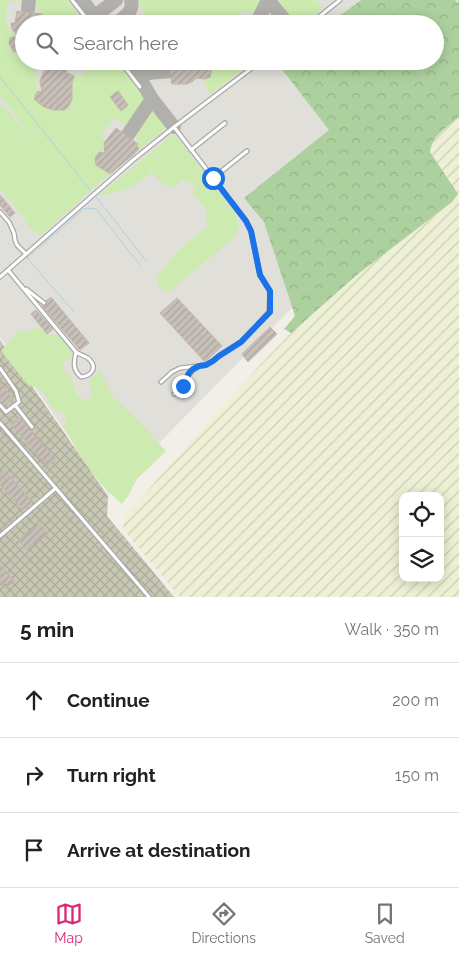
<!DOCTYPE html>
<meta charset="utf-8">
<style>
body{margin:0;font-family:Raleway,sans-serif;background:#f6f6f6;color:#202124}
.controls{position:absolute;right:15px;bottom:15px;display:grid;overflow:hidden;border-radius:10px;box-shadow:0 2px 12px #0003}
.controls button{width:45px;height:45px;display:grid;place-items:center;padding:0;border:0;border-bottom:1px solid #e0e0e0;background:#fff;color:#202124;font:25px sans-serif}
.stop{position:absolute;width:15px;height:15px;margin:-11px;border:4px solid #1a73e8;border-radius:50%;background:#fff}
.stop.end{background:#1a73e8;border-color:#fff;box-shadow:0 1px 5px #0008}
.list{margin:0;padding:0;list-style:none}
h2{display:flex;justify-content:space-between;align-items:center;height:65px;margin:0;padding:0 20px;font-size:21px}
h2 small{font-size:16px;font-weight:400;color:#757577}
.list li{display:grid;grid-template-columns:32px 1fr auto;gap:15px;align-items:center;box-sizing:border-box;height:75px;padding:0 20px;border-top:1px solid #e0e0e0}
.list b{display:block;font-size:19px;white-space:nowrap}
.list em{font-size:16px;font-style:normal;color:#757577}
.icon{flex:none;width:28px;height:28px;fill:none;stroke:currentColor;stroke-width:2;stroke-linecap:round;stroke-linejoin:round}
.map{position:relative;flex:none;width:459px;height:597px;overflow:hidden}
.search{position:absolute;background:#fff;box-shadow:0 2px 12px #0003;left:15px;right:15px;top:15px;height:55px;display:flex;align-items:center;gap:12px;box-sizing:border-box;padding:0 18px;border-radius:28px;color:#757577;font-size:19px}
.sheet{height:290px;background:#fff}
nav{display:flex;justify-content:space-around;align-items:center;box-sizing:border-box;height:70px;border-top:1px solid #e0e0e0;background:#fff;font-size:14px;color:#757577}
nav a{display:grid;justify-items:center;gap:2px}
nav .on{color:#db2777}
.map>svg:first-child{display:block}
.airport{fill:#e1dfda;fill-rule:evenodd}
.construction{fill:url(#construction-cross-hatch)}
.farmland{fill:url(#farmland-furrows);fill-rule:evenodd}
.grass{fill:#cdebb0}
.forest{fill:url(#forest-crowns)}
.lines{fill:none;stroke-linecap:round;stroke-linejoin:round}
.stream{stroke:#aad3df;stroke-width:1}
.taxiway{stroke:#b1b0ac;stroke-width:14}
.building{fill:url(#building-hatch);stroke:#c4b6ab}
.lane-casing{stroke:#a9a9a9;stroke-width:5.5}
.lane{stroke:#fff;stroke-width:3}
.route{stroke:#1a73e8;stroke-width:6}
</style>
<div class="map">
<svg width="459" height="597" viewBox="0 0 459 597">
<defs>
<pattern id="construction-cross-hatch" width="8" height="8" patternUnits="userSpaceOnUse" patternTransform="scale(1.25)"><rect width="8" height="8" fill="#c7c7b4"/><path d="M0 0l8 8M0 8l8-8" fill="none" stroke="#abab9a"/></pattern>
<pattern id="farmland-furrows" width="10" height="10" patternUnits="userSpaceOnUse" patternTransform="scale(1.25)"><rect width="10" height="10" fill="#eef0d5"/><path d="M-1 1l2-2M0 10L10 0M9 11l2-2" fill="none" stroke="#ccceb7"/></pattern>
<pattern id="forest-crowns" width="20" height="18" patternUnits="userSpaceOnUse" patternTransform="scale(1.25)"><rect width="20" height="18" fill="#add19e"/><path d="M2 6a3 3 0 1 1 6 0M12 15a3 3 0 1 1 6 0" fill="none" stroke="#95b388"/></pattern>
<pattern id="building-hatch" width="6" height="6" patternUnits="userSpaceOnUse" patternTransform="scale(1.25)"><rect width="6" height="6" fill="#c7bfb8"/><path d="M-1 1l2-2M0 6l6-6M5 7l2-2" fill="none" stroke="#aba49e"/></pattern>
</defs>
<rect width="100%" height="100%" fill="#f2efe9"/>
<path class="airport" d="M0 0H459V106L445 194 291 309 109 494 0 337ZM24 24H435V61H24Z"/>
<polygon class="construction" points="0,340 108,496 107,516 174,597 0,597"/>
<path class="farmland" d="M459 117V597H180L123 529 124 517 256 369 291 333 358 274 452 202 458 194 430 152 432 143 437 135ZM403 496H440V578H403Z"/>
<g class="grass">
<path d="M0 0H22L18 2 8 1 6 21 8 23 9 30 14 35V33L12 29 11 23H15L17 14 14 13V11L27 13 40 14V11L34 6 33 0H69C75 8 79 13 75 24H24V61H40L36 72 37 91 41 87 39 83 40 78 43 79 47 65 81 78 85 69 76 65 72 61H117L142 93C147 103 136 124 125 125L114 118 101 136 108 140 116 128 138 144 134 131C140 123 146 112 156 110L168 126 82 197V199L41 235 34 232 0 188V103L33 138 55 165 0 96Z"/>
<path d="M137 0H261L262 1C258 15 253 14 241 11L236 24H150Z"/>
<polygon points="279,0 317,0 323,8 304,24 292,24 277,2"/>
<polygon points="173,61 254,61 211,94 201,76 194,81 177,83"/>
<path d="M174 135 177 137 236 215C240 230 240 231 229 242L171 290 165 292C159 288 154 283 158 275L181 248 208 226 205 218 208 213 203 205 191 192 196 185 182 180 174 188 164 185 152 172 136 185 120 191 98 196 171 136Z"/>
<path d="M37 327 49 335C59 332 66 343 72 351V357C69 359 67 359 65 361 60 367 65 374 71 376L76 393 84 401 89 399 92 393 89 381 100 370 113 397 141 424 166 451 137 479 128 496 122 504 101 484 80 456 64 427 66 417 62 411H55L42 390 27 384 1 351 20 329 25 333Z"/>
</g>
<path class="forest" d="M361 0H455L457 3 459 1V117C447 127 432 135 430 152L458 194 452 202 358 274 291 333 284 329 295 316 264 222 244 198 329 130 277 63 280 61H435V24H329Z"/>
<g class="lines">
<g class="stream">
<polyline points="0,77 90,190"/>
<polyline points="96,197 147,262"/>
<polyline points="38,249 84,209 88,208 96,209 140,265"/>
<polyline points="32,254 34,252"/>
<polyline points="28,257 27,258 74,312"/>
</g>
<g class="taxiway">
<polyline points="82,0 100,24"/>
<polyline points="268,0 288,24"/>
<polyline points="28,9 29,0"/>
<polyline points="95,16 116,0"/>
<polyline points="257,22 268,0"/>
<path d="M117 23C125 16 134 12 131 0"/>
<polyline points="80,24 91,12"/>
<polyline points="131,63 152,99 174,127"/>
<polyline points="60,69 63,61"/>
<polyline points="138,74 170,71"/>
<polyline points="127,136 152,99"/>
</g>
</g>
<g class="building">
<polygon points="17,11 42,14 46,19 44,24 24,24 24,51 19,52 13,51 9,43 10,38 18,36 12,29 11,23 15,23"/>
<polygon points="169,61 210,61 212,69 210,77 205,79 196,78 192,82 187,84 172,84"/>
<polygon points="47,65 74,76 72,82 72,99 68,107 64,110 54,110 44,107 34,99 37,92 42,91 40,82 41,78"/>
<polygon points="118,91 128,105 121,111 110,97"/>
<polygon points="116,128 138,144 137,146 139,149 133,155 110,174 96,165 95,158 99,152 105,153 104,143"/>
<polygon points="0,195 15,213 10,217 0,205"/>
<polygon points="51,297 89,343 80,350 42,306 46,305 47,303 46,301"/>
<polygon points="177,298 222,346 205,362 160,313"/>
<polygon points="36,310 53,329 47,334 31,314"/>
<polygon points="270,327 277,334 248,362 242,354"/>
<polygon points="0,382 13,399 4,405 0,401"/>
<polygon points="19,417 55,459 47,466 11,424"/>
<polygon points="5,471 32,502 23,510 0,484 0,474"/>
<polygon points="39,524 47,533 27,550 19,540"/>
<polygon points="0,565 14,581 8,586 5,582 0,586"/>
</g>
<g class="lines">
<g class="lane-casing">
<g id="lane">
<polyline points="72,0 91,24"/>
<polyline points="310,24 340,0"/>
<polyline points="120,61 140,87"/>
<polyline points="191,150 225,123"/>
<polyline points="213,178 247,151"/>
<polyline points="0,212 9,222 14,233 15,240 17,245 26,254"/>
<path d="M8 270 76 352C74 362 72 369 81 377 90 376 98 369 90 360 87 356 80 355 76 352"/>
<polyline points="0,277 133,160 174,127 261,61"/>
<polyline points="26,289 44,303"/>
<polyline points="0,368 16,391 19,402 6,412 0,405"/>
<polyline points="161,382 172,372 180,368 206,365 213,361 219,356 241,342 269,312 270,291 260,275 251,231 246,221 174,127"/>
<path d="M174 394C186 386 185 375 196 368"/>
<polyline points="15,405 32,427"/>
<polyline points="0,423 149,597"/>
<polyline points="0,536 56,488"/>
</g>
</g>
<use href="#lane" class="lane"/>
</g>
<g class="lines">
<polyline class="route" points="183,386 189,373 193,369 199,366 206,365 213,361 219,356 241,342 270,312 270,291 260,275 251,231 246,221 213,178"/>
</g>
</svg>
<div class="controls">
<button><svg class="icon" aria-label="locate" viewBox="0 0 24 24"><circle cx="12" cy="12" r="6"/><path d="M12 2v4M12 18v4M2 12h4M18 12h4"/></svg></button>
<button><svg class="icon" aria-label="layers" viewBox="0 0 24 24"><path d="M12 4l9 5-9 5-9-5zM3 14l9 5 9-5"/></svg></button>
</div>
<div class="stop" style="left:213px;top:178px"></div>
<div class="stop end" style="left:183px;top:386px"></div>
<div class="search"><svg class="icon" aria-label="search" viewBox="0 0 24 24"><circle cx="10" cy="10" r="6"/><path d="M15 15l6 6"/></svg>Search here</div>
</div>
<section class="sheet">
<h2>5 min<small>Walk · 350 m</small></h2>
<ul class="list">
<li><svg class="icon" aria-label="ahead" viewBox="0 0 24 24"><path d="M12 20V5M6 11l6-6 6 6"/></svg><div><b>Continue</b></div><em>200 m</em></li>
<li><svg class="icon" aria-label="right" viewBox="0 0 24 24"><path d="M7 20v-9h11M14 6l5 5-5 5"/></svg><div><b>Turn right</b></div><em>150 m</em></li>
<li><svg class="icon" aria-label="arrive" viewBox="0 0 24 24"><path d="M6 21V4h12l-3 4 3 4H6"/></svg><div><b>Arrive at destination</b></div></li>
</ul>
</section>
<nav>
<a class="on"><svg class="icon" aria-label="map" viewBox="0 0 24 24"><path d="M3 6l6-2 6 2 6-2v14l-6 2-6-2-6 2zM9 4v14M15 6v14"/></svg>Map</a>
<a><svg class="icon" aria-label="directions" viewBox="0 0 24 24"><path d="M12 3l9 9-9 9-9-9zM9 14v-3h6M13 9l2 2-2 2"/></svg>Directions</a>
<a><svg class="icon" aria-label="saved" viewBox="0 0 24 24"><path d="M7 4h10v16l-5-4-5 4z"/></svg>Saved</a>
</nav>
